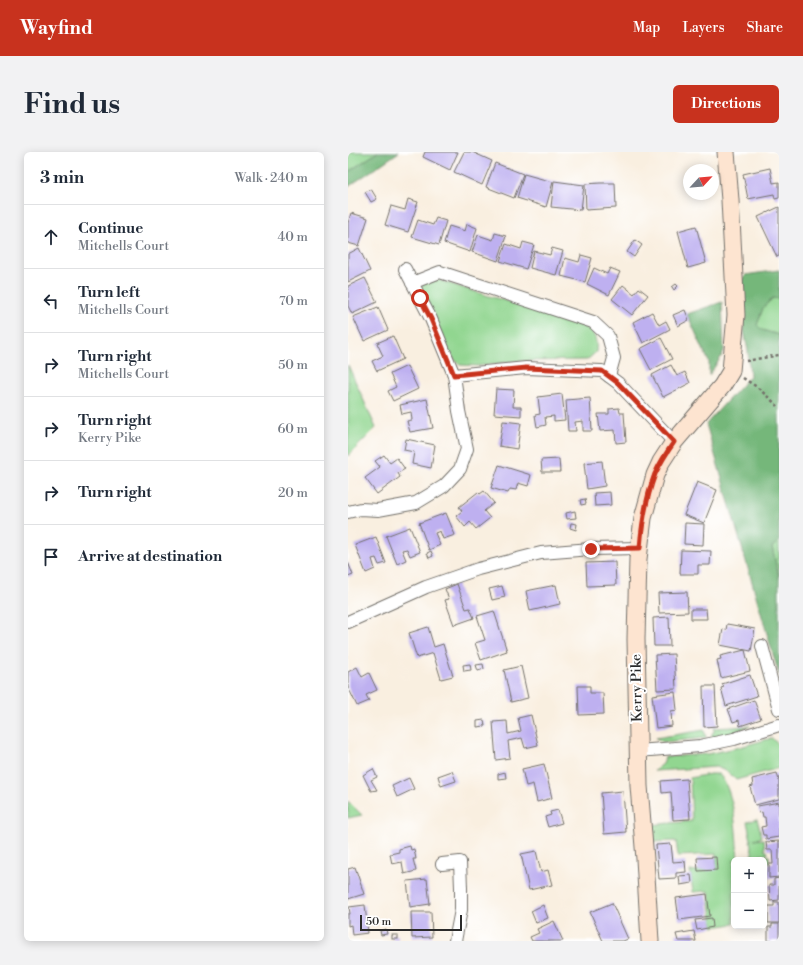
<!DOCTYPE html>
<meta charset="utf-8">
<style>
body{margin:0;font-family:"Libre Bodoni",serif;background:#f2f2f3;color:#1f2937}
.controls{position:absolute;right:12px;bottom:12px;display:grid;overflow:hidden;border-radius:6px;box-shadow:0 2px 10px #0003}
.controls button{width:36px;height:36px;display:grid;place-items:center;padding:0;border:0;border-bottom:1px solid #e0e1e3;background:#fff;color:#1f2937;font:20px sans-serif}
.compass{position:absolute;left:335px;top:12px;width:36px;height:36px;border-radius:50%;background:#fff;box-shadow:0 2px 10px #0003;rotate:64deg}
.scale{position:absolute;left:12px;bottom:10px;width:102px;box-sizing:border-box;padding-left:4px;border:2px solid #2b2b2b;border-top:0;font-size:11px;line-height:14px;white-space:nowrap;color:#2b2b2b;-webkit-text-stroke:3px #fff;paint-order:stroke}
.stop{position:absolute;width:12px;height:12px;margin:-9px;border:3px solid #c8321e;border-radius:50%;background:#fff}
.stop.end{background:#c8321e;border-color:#fff;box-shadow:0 1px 4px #0008}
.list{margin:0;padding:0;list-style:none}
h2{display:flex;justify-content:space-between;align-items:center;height:52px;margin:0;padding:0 16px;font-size:17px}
h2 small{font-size:13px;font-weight:400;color:#747a83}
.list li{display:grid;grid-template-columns:26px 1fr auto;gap:12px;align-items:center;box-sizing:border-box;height:64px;padding:0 16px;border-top:1px solid #e0e1e3}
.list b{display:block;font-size:15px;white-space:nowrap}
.list p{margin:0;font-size:13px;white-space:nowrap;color:#747a83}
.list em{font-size:13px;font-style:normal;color:#747a83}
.icon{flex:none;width:22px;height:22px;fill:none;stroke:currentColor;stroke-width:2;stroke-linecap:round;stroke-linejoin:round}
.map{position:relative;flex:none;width:431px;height:789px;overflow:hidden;border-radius:6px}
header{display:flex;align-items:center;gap:24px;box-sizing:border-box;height:56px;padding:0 20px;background:#c8321e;color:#fff}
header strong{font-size:19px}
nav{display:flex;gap:22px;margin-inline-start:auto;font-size:14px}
.intro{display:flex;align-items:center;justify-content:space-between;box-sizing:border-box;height:96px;padding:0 24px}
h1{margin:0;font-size:28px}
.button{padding:10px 18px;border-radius:6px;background:#c8321e;color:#fff;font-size:14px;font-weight:700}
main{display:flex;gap:24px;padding:0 24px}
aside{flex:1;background:#fff;border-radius:6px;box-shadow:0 2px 10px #0003}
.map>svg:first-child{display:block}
.green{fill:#91d690;stroke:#5e805e}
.forest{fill:#74b77a;stroke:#507152}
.building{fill:#beb0f0}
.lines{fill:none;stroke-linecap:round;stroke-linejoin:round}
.street-casing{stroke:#73706a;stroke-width:14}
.secondary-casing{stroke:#73706a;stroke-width:19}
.path{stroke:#73706a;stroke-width:2.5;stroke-dasharray:3 3;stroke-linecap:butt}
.street{stroke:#fff;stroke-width:12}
.secondary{stroke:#fde4d0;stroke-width:17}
.route{stroke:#c8321e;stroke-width:5}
.labels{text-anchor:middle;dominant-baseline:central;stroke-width:4;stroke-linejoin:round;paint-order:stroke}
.street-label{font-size:14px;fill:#2b2b2b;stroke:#fff}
</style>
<header>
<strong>Wayfind</strong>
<nav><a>Map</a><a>Layers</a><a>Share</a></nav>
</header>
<div class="intro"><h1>Find us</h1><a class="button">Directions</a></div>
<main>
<aside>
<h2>3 min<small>Walk · 240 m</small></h2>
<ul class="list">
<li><svg class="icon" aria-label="ahead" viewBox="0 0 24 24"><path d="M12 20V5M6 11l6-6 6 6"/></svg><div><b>Continue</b><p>Mitchells Court</p></div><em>40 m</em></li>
<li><svg class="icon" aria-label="left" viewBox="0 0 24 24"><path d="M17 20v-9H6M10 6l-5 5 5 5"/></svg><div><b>Turn left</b><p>Mitchells Court</p></div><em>70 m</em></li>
<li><svg class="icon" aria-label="right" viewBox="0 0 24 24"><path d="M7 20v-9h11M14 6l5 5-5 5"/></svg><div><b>Turn right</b><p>Mitchells Court</p></div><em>50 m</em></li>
<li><svg class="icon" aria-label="right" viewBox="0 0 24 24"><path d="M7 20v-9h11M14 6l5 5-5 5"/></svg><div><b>Turn right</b><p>Kerry Pike</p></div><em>60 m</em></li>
<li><svg class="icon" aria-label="right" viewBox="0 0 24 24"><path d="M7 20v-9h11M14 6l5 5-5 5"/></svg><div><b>Turn right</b></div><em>20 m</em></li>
<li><svg class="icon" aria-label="arrive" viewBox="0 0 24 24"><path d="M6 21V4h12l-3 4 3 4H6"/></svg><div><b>Arrive at destination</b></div></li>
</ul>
</aside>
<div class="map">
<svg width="431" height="789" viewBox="0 0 431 789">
<rect width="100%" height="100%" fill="#fff"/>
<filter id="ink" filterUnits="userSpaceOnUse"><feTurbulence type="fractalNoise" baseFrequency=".025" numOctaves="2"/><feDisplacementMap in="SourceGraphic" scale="8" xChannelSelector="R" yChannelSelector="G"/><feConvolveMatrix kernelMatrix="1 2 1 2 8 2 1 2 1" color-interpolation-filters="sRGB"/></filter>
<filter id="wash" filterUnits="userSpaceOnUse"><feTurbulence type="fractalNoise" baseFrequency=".012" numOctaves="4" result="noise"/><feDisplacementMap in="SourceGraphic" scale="16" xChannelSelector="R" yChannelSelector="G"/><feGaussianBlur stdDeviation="0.9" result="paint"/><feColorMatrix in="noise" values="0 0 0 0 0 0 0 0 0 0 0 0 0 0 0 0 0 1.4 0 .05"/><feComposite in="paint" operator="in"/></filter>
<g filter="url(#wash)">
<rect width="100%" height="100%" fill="#f9efe0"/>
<g class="green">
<polygon points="0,0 30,0 0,20"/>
<path d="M84 126 141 144 229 169C243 178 250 182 248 200L239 208 168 209 130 214 112 213 102 204 73 135 77 129Z"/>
<polygon points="425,146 431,147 431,183 414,178 409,173 415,156"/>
<polygon points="0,213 28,276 0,304"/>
<polygon points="431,389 431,426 424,395"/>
<polygon points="402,574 385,581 364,586 364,581 366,580 366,576"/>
<polygon points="356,578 358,586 315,590 308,586"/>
<polygon points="424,586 431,593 431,616 388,628 380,620 368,615 306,619 315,612 317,605 359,602 388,596"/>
<path d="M362 622H371C388 642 388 683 390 708H386V772L365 775 361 739 345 740 342 719 369 717 368 702 330 704 328 689 303 690 302 673 344 669 342 626Z"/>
<polygon points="0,649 14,663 0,666"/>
<polygon points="409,667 414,685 406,688 416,687 417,699 419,699 420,702 405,704 402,689 403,688 399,670"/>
<polygon points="421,704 421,710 419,710 420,721 416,722 416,708 405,708 405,706"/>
</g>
<g class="forest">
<polygon points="30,0 51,0 0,35 0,20"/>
<polygon points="431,118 431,147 424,146 415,156 409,173 414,178 431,183 431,389 424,395 431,426 431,523 358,272 402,224 400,199 394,168 392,131 397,123"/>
<polygon points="374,150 376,198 374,204 361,223 361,210 339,162"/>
</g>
<g id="blocks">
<g class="building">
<polygon points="77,0 110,0 102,18 75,5"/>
<polygon points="116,0 124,0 144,9 134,33 106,20"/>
<polygon points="147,11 175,22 166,46 138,35"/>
<polygon points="422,16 425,31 431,30 431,46 427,47 426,42 400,47 395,22"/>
<polygon points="176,22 205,30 198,55 169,46"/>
<polygon points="206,29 236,33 233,58 203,55"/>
<polygon points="252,31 267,31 268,56 238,58 237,32"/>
<polygon points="23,37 29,47 23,50 17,40"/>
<polygon points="60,47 70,50 60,80 37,73 43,54 57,58"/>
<polygon points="431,55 431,104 429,105 410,65"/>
<polygon points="3,61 20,66 11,94 0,91 0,71"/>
<polygon points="88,66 98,69 91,93 64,85 70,68 85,73"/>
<polygon points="119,72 129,76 122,100 96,91 101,74 117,79"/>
<polygon points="348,74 358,111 340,116 330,79"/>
<polygon points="147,81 158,84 150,109 124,100 130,83 145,88"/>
<polygon points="287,88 294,93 286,105 279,100"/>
<polygon points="175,90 186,93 178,117 152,109 158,92 173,97"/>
<polygon points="11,96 22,119 0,130 0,102"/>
<polygon points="204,96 215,99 208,123 182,116 186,99 202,103"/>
<polygon points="233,103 244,106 237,130 213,124 217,106 231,110"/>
<polygon points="246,116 259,122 262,116 272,120 261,143 239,132"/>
<polygon points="17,126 29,150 4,162 0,154 0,134"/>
<polygon points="328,132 330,134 326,138 324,135"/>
<polygon points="275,133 286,142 291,136 300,143 284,163 264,147"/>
<polygon points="30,155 40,178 16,189 5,165"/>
<polygon points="337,158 341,168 330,174 325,163"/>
<polygon points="304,160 311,173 318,169 322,177 295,191 285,170"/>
<polygon points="45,184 55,207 29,219 24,209 35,204 29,191"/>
<polygon points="313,186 324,207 303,218 292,197"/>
<polygon points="323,213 329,224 337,220 342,231 315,245 304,223"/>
<polygon points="59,214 70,237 45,249 40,239 48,235 42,222"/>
<polygon points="148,237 166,238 165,255 173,255 173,264 146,262"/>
<polygon points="214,242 217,268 206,269 206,264 197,265 198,273 189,275 187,263 192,262 190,245"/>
<polygon points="242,246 244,279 235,279 235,269 227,270 228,279 220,279 218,248"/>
<polygon points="79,247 85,276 62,280 59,269 64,268 63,260 54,262 52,253"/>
<polygon points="271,256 272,261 276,261 278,290 268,291 267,278 252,279 250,262 261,262 261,257"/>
<polygon points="155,269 173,271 169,297 151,294"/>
<polygon points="58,287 87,293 83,316 64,312 66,300 56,298"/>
<polygon points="36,303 42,311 49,306 57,317 50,321 52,325 29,342 17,326 32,315 27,309"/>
<polygon points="211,307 212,320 194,320 193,308"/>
<polygon points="254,309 257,334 239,337 236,311"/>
<polygon points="151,313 183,323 180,334 170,331 168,338 162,337 160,341 143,336"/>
<polygon points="349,330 369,338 356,371 336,363"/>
<polygon points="136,339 146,351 136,359 142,366 128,377 122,370 117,375 108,364 114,359 111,355 130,340 132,342"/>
<polygon points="262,340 263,353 247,354 246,341"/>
<polygon points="237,347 238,352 233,353 232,348"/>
<polygon points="227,359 228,366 219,367 218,361"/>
<polygon points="98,361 107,383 95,387 92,379 87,381 92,393 81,398 71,371"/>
<polygon points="223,371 229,372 228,378 222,376"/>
<polygon points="337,371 356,372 355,393 336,392"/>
<polygon points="62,375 72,400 62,404 59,397 54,398 58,408 49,412 38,384"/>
<polygon points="28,385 38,411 31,413 28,406 24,407 27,417 18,421 7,393"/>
<polygon points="333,398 363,399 362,413 350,413 350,422 332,422"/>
<polygon points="83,399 85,404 81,406 79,401"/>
<polygon points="0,410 5,423 0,425"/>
<polygon points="267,410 268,433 239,434 238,411"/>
<polygon points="109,432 118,457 122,456 126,466 106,473 97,448 101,447 97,437"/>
<polygon points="208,433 212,452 182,459 178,439"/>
<polygon points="154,434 157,445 144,448 141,437"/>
<polygon points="339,440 340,460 311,461 310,441"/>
<polygon points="343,457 358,457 359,467 343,467"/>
<polygon points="146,459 159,499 133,508 127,491 137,488 129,464"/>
<polygon points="321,465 322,494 306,494 305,466"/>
<polygon points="379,472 407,477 403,499 372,493 375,477 378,478"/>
<polygon points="80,475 86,495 95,492 105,524 93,527 85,501 69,506 61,481"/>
<polygon points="397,498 402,519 373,526 369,508 373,507 372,504"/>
<polygon points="326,502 328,537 309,538 307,503"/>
<polygon points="122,512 123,518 116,519 115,513"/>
<polygon points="135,512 136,517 130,519 128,513"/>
<polygon points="173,514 180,546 163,550 156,518"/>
<polygon points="9,515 14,525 21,521 29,538 18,543 21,549 9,554 0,535 0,520"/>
<polygon points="402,523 409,544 378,554 373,536 376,535 374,532"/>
<polygon points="230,534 242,534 242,541 255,541 256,562 231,563"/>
<polygon points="355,534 367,534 369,574 356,575"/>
<polygon points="327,540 329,558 323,559 324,574 308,576 304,543"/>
<polygon points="406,548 413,567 392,574 391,568 385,570 380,557"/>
<polygon points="183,563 190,593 177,596 174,586 160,589 162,606 148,608 145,570 159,569 160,582 173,579 170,566"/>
<polygon points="136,568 137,574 129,575 129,569"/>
<polygon points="196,612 204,646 189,650 185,632 178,634 174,617"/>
<polygon points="25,617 29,625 23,628 29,638 23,639 15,623"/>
<polygon points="104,619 108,629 93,634 90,624"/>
<polygon points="157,620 158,626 150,627 150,622"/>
<polygon points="429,621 431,629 431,647 407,653 402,635 405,634 404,627"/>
<polygon points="61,626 66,637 49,645 44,634"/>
<polygon points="339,627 342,667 325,668 323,640 314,641 313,629"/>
<polygon points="275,639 278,680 256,682 253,641"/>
<polygon points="431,650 431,685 418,687 418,683 415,683 413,675 418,674 417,665 415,665 414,660 411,661 410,654"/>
<polygon points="210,658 214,671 200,675 197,665 203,663 202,660"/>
<polygon points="431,689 431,725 421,726 421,712 425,712 424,698 419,698 418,690"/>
<polygon points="323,692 325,710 337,709 338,720 328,721 328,726 311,727 308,693"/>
<polygon points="62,694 63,698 66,697 68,707 65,707 68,719 56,722 54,710 44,712 42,702 51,700 51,697"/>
<polygon points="188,699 193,720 200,718 204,733 181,738 173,702"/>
<polygon points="368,705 369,718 350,719 349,706"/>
<polygon points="7,715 16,742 0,747 0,717"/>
<polygon points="343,723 344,731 332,733 331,724"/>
<polygon points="431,726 431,748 422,749 421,733 426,733 426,727"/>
<polygon points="79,727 82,752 62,755 59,729"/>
<polygon points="359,742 362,764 331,768 328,746"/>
<polygon points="426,750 431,750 431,771 420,771 420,754 426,754"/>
<polygon points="264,751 280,787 275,789 255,789 242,760"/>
<polygon points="17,753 20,781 4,783 3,773 0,774 0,762 2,762 1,755"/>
<polygon points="195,753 200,766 188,771 183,759"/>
<polygon points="63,760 83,760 84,785 64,786"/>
<polygon points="364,766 365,775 349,778 347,768"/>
<polygon points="206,769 215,789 184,789 182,785 191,781 189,777"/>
<polygon points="424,772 431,772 431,789 420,789 420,775 424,775"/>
<polygon points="38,777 39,782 33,783 32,779"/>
<polygon points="346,779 348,789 330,789 328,782"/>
<rect x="44" y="783" width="6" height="4"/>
</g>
</g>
</g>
<g filter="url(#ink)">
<use href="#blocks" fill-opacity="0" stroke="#73706a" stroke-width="1"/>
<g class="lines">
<g class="street-casing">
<g id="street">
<polyline points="57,117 83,167 106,223"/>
<polyline points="64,131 92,120 245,170 260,184 266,206 261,224"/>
<polyline points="0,360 13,357 30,358 68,351 96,334 112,317 119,297 111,259 106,223 178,216 254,219 270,231 326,290"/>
<polyline points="0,470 78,435 130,417 193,401 243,397 292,396"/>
<polyline points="414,494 431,557"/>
<polyline points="290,599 352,594 386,587 431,573"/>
<polyline points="94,712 112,710 113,736 113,758 107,789"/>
</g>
</g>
<g class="secondary-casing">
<polyline id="secondary" points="302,789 297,707 291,634 288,487 290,407 295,366 307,323 313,310 326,290 374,234 383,219 388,163 382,48 378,0"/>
</g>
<g class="path">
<polyline points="398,209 431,203"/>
<polyline points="395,226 409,235 431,255"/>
</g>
<use href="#street" class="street"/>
<use href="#secondary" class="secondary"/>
</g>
</g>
<g class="lines" filter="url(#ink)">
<path class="route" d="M72 146 83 167 106 223 178 216 254 219 270 231 326 290C319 300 312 311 307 322 298 346 294 371 292 396L243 397"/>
</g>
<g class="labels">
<g class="street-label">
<text transform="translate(289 536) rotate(-91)">Kerry Pike</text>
</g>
</g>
</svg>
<div class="controls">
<button>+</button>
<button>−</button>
</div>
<svg class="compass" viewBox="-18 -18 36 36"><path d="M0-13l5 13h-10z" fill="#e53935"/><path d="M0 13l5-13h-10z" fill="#747a83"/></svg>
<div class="scale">50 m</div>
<div class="stop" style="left:72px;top:146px"></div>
<div class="stop end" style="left:243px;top:397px"></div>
</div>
</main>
